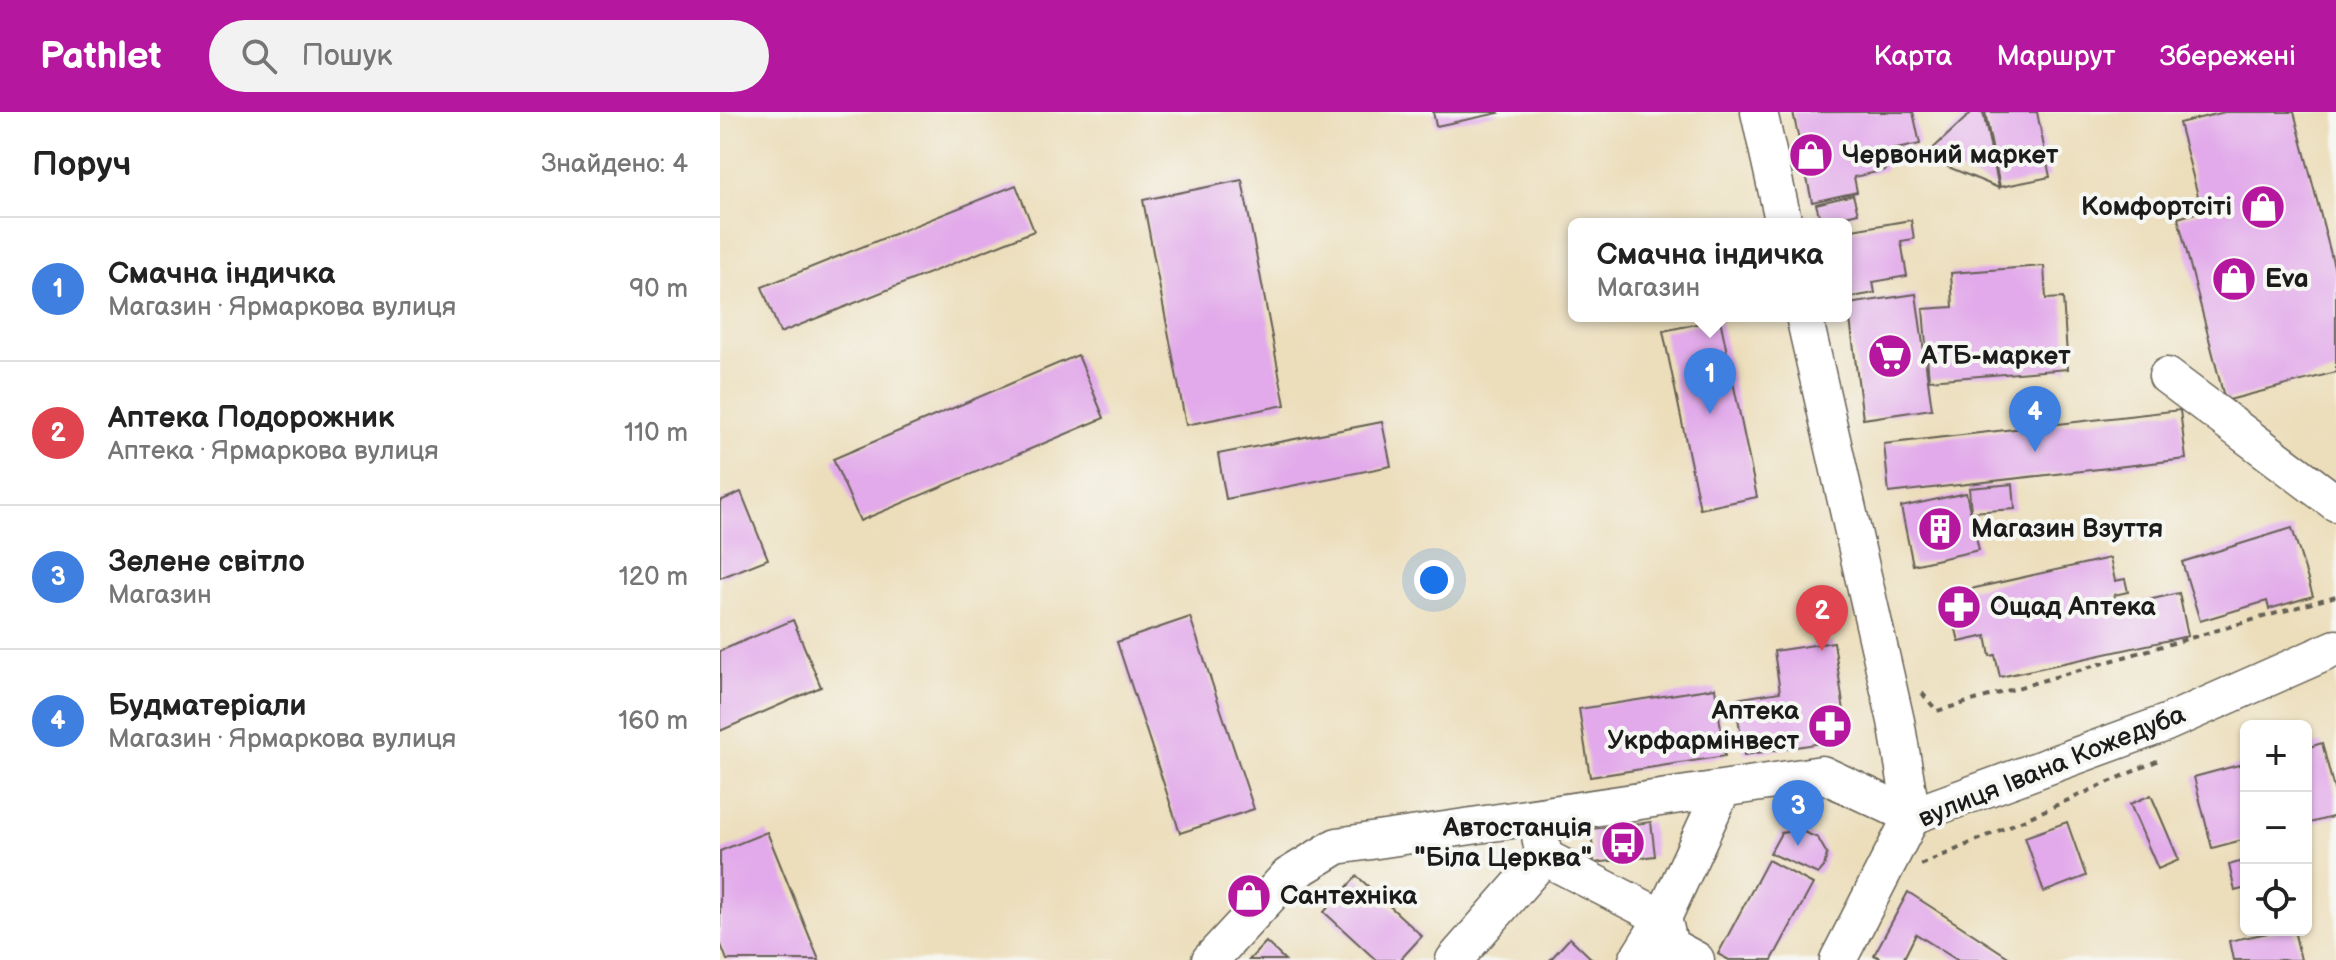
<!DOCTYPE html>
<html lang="uk">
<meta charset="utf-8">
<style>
body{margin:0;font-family:"Balsamiq Sans",sans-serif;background:#f2f2f2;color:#222}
.controls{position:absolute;right:24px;bottom:24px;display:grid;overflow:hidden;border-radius:12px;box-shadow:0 2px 6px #0004}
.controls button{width:72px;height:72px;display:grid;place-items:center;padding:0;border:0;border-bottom:2px solid #e0e0e0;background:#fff;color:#222;font:40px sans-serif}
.you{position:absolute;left:714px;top:468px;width:28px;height:28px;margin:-20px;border:6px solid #fff;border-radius:50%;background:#1a73e8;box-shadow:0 0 0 12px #1a73e833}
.badge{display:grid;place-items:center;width:52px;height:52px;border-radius:50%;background:#b5179e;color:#fff;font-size:26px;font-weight:700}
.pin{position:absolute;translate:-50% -66px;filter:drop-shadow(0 2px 4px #0008)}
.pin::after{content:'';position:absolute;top:42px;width:28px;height:24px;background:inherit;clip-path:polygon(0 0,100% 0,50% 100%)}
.popup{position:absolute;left:848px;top:106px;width:284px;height:104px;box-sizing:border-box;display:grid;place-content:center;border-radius:12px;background:#fff;filter:drop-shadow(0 2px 6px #0005);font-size:26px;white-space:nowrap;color:#767676}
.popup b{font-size:30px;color:#222}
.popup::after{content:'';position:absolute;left:50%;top:100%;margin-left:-16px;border:16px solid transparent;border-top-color:#fff}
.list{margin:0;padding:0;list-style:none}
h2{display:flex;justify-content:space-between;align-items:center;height:104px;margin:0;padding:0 32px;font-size:34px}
h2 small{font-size:26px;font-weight:400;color:#767676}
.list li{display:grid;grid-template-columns:52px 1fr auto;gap:24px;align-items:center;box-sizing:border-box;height:144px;padding:0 32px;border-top:2px solid #e0e0e0}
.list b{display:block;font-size:30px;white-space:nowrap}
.list p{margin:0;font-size:26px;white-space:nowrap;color:#767676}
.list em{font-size:26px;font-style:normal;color:#767676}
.icon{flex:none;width:44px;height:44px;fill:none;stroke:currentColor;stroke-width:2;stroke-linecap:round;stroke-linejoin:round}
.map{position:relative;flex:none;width:1616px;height:848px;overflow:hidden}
header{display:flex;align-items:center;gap:48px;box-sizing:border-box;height:112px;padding:0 40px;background:#b5179e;color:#fff}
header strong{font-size:38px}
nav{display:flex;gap:44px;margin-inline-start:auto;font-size:28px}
.search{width:560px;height:72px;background:#f2f2f2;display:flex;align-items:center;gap:20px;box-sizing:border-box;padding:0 28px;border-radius:44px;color:#767676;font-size:30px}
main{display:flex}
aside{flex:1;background:#fff}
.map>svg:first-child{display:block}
.building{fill:#e2aaea}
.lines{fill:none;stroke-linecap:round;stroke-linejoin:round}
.minor-casing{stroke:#656054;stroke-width:39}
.path{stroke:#656054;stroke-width:4;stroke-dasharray:6 6;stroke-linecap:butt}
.minor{stroke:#fff;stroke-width:36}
.labels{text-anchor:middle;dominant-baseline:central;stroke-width:8;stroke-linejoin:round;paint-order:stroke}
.poi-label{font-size:26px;font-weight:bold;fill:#1c1c1c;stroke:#f6f6f2;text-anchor:start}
.street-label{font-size:26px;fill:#1c1c1c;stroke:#f6f6f2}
</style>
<header>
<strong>Pathlet</strong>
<div class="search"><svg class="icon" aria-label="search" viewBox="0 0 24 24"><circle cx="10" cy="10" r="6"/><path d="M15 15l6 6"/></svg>Пошук</div>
<nav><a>Карта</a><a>Маршрут</a><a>Збережені</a></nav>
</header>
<main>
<aside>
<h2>Поруч<small>Знайдено: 4</small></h2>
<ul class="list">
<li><span class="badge" style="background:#3f7fe0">1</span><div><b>Смачна індичка</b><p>Магазин · Ярмаркова вулиця</p></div><em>90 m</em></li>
<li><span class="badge" style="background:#e0444e">2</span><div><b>Аптека Подорожник</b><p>Аптека · Ярмаркова вулиця</p></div><em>110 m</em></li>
<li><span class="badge" style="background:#3f7fe0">3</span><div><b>Зелене світло</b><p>Магазин</p></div><em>120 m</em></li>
<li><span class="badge" style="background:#3f7fe0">4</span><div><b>Будматеріали</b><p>Магазин · Ярмаркова вулиця</p></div><em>160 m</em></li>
</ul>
</aside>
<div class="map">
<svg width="1616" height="848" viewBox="0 0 1616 848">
<rect width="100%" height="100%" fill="#f6f6f2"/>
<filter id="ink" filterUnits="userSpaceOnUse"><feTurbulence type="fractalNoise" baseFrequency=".0125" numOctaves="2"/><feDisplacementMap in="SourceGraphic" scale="16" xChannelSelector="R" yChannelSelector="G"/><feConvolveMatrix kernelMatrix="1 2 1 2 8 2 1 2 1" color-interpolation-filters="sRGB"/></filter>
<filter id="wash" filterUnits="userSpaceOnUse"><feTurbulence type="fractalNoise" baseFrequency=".006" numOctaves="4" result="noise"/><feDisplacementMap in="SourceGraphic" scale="32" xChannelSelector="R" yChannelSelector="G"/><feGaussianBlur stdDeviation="1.8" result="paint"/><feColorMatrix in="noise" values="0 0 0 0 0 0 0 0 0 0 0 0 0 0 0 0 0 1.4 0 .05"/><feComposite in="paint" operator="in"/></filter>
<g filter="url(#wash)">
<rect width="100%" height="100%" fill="#ecdebb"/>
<g id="blocks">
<g class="building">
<polygon points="713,0 778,0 779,1 716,14"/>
<polygon points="1073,0 1193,0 1200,32 1162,40 1166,58 1134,65 1137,80 1092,90"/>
<polygon points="1252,0 1263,0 1279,76 1204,45"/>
<polygon points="1265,0 1317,0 1330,65 1280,75"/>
<polygon points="1505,0 1574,0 1616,162 1616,260 1505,289 1458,106 1482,99 1459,11"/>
<polygon points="522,68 565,293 466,313 423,88"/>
<polygon points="296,73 314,119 60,221 42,175"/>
<polygon points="1133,83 1138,101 1101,110 1096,92"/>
<polygon points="1191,108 1194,127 1181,129 1187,164 1153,170 1155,181 1126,186 1126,119"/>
<polygon points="1324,154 1326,187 1343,186 1348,257 1209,268 1203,197 1233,195 1231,161"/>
<polygon points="1196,182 1212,297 1143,307 1128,192"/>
<polygon points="1000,207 1037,385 980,397 943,219"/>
<polygon points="358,243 384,306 140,409 113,347"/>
<polygon points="1460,298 1466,347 1169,381 1164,332"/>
<polygon points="662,310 671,354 506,387 498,342"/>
<polygon points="1293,372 1295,397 1251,400 1249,376"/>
<polygon points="21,380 48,447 0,466 0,389"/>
<polygon points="1246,381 1259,438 1193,453 1181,395"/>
<polygon points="1572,416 1593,484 1549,497 1547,489 1480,509 1462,450"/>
<polygon points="1390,446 1395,469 1405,467 1408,480 1394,483 1397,495 1459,481 1468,524 1280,565 1275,543 1270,544 1266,524 1239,530 1228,482"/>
<polygon points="470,505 534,697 460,721 397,530"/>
<polygon points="73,508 101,575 0,619 0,539"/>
<polygon points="1114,530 1128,627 1024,643 1015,587 1060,580 1054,539"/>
<polygon points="995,576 1005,644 870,665 859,597"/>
<polygon points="1602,631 1616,685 1616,704 1586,712 1586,636"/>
<polygon points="1526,651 1526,727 1492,736 1474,665"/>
<polygon points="1431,683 1459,748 1438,757 1410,692"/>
<polygon points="931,710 935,744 874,751 871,717"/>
<polygon points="1347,710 1366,764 1324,780 1305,725"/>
<polygon points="1079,718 1098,726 1107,742 1104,755 1098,762 1050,741 1061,721"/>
<polygon points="47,720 99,848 7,848 0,830 0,739"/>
<polygon points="1048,748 1093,772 1052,848 1009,848 998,842"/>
<polygon points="1526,748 1526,776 1515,779 1509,753"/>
<polygon points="637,764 702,824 680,848 656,848 604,800"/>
<polygon points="1188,780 1293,848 1237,848 1196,822 1183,848 1164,848 1154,843"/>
<polygon points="1562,818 1574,818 1581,848 1513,848 1509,829"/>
<polygon points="850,826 873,848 830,848"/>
<polygon points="546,830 565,848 529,848"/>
</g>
</g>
</g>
<g filter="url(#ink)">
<use href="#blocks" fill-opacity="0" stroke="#656054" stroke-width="2"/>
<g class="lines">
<g class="minor-casing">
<g id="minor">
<polyline points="1039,0 1064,112"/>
<polyline points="1084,204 1176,609 1192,704"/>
<polyline points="1447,264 1616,391"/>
<polyline points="824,745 943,806 950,834 976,848"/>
<polyline points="490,848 568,764 617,734 1102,662 1192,704"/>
<polyline points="734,848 824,745 820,724"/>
<polyline points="917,848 943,806 1002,678"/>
<polyline points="1118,848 1192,704 1446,611 1616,536"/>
</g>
</g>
<g class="path">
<polyline points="1202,581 1217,599 1616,484"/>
<polyline points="1201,753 1439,648"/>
</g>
<use href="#minor" class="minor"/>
</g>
</g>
<defs>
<g id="shop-disc" transform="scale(2.3)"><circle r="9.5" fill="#b5179e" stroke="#f6f6f2"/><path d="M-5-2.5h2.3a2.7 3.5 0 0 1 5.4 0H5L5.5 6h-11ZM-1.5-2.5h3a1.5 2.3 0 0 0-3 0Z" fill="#fff"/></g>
<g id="supermarket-disc" transform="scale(2.3)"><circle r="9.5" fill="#b5179e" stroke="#f6f6f2"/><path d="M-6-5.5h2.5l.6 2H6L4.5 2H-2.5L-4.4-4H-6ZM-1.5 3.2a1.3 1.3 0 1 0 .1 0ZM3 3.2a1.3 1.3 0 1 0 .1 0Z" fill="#fff"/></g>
<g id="building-disc" transform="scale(2.3)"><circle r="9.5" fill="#b5179e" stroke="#f6f6f2"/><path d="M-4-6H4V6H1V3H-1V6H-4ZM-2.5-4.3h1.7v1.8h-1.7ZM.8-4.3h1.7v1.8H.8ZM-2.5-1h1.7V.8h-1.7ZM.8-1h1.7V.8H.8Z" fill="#fff"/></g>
<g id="pharmacy-disc" transform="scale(2.3)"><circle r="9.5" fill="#b5179e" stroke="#f6f6f2"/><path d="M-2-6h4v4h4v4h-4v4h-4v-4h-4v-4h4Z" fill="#fff"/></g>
<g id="bus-disc" transform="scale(2.3)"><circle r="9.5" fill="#b5179e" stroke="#f6f6f2"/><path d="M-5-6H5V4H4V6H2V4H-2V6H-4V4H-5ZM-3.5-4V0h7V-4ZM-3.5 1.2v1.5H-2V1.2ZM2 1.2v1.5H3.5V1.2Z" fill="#fff"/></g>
</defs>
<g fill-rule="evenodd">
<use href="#shop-disc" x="1091" y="43"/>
<use href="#shop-disc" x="1543" y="95"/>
<use href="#shop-disc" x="1514" y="167"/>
<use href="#supermarket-disc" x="1170" y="244"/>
<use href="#building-disc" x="1220" y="417"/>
<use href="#pharmacy-disc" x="1239" y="495"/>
<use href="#pharmacy-disc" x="1110" y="614"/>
<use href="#bus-disc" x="903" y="731"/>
<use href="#shop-disc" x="529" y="784"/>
</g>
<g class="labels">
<g class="poi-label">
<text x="1122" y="43">Червоний маркет</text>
<text x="1512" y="95" text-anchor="end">Комфортсіті</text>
<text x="1545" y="167">Eva</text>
<text x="1201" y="244">АТБ-маркет</text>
<text x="1251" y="417">Магазин Взуття</text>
<text x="1270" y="495">Ощад Аптека</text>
<text x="1079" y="599" text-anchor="end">Аптека<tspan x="1079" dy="30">Укрфармінвест</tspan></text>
<text x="872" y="716" text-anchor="end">Автостанція<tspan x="872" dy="30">"Біла Церква"</tspan></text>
<text x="560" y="784">Сантехніка</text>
</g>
<g class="street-label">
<text transform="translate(1332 655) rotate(-22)">вулиця Івана Кожедуба</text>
</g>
</g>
</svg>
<div class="controls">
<button>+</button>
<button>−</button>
<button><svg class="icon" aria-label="locate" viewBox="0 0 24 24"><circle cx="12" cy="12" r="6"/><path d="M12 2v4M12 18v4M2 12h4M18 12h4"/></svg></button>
</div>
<div class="you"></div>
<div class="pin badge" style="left:990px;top:302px;background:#3f7fe0">1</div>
<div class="popup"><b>Смачна індичка</b>Магазин</div>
<div class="pin badge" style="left:1102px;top:539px;background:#e0444e">2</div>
<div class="pin badge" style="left:1078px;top:734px;background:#3f7fe0">3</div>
<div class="pin badge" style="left:1315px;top:340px;background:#3f7fe0">4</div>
</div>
</main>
